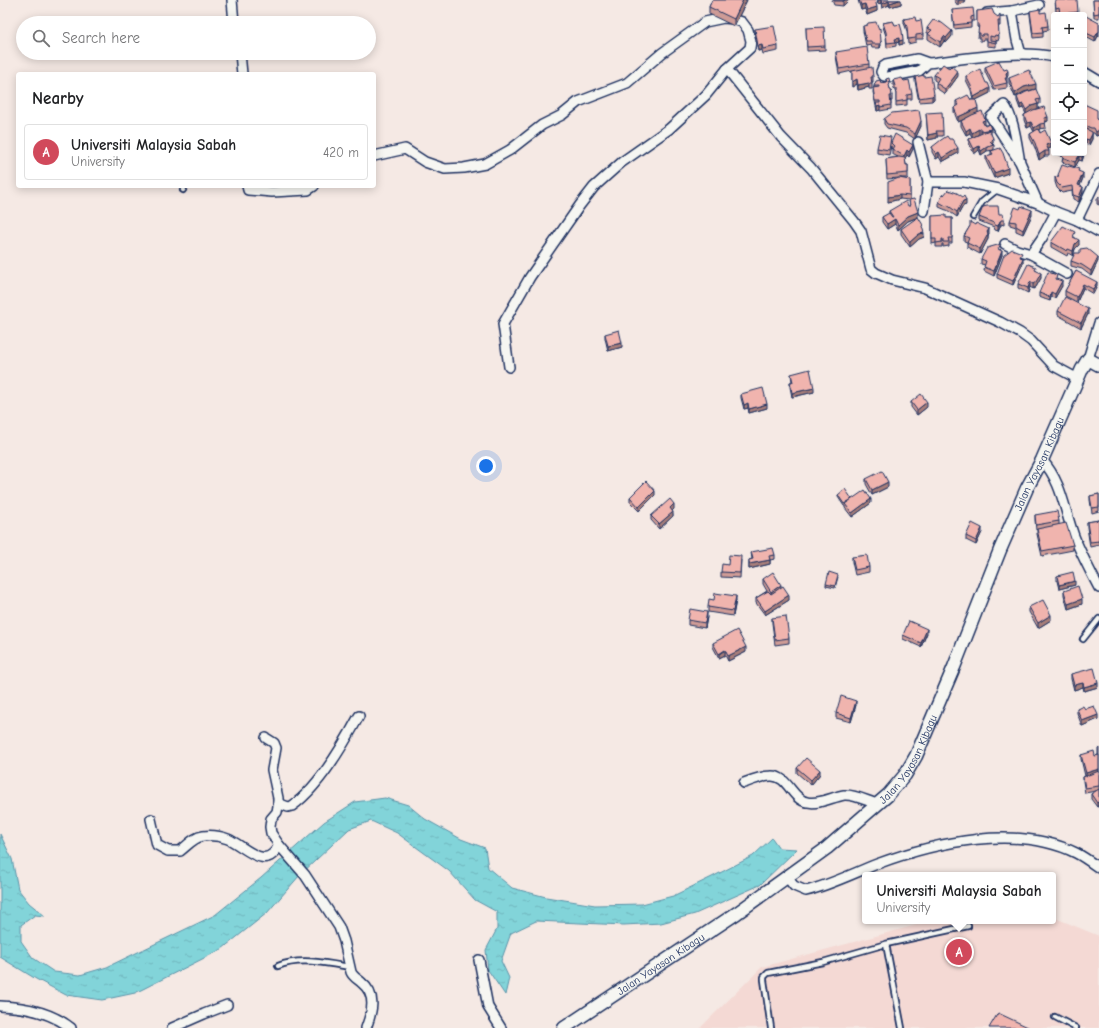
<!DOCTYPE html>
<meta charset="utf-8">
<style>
body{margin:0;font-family:"Comic Neue",sans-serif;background:#f6f6f6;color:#202124}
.controls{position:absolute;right:12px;top:12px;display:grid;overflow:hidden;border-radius:4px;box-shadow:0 2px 10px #0003}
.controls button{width:36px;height:36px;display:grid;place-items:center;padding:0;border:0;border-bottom:1px solid #e0e0e0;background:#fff;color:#202124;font:20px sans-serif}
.you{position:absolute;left:486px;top:466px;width:14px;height:14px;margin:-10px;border:3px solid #fff;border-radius:50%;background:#1a73e8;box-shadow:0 0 0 6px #1a73e833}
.badge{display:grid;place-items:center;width:26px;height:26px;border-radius:50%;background:#d1495b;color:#fff;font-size:13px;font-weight:700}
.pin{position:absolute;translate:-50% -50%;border:2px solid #fff;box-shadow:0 1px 4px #0006}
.popup{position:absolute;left:862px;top:872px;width:194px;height:52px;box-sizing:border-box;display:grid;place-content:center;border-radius:4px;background:#fff;filter:drop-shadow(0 1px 3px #0005);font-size:13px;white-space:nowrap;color:#757577}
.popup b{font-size:15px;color:#202124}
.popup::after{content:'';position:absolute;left:50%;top:100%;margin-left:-8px;border:8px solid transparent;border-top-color:#fff}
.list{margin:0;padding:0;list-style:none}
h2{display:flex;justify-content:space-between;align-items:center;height:52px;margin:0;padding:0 16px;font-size:17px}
h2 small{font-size:13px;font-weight:400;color:#757577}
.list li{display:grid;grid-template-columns:26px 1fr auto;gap:12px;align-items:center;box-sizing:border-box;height:56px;margin:0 8px 8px;padding:0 8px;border:1px solid #e0e0e0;border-radius:4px}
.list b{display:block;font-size:15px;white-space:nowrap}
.list p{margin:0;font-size:13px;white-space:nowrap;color:#757577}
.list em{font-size:13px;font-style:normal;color:#757577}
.icon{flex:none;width:22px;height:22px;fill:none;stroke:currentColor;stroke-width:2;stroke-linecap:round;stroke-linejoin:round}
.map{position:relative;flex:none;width:1099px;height:1028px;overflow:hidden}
.search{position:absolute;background:#fff;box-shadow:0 2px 10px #0003;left:16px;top:16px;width:360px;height:44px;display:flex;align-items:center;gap:10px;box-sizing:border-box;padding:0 14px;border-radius:22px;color:#757577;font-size:15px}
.panel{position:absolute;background:#fff;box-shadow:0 2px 10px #0003;left:16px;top:72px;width:360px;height:116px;border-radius:4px}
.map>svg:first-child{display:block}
.built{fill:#f4d9d4}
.water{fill:url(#water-ripples);stroke:#5992a8}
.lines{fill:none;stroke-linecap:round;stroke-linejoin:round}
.lane-casing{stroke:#1b2f5e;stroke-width:8}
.street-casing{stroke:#1b2f5e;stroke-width:12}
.secondary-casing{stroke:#1b2f5e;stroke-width:15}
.lane{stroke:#f6f6f2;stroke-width:4.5}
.street{stroke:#f6f6f2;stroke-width:9}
.secondary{stroke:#f6f6f2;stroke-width:12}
.wall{fill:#ce9b96;stroke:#1b2f5e}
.shaded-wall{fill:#a87e7a;stroke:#1b2f5e}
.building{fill:#f0b4ae;stroke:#1b2f5e}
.labels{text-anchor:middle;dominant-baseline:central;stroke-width:3;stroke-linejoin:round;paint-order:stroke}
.street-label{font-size:11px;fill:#1b2f5e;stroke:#f6f6f2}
</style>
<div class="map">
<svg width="1099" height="1028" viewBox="0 0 1099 1028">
<defs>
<pattern id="water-ripples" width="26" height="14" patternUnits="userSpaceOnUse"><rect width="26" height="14" fill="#82d4d9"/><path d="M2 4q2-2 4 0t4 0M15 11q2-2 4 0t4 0" fill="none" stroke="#70b6bd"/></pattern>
</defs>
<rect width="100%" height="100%" fill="#f5e9e4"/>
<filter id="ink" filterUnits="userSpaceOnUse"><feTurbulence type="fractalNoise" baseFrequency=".025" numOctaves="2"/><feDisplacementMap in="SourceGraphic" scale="8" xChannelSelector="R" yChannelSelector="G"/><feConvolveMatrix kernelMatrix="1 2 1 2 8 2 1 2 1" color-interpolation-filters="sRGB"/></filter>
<g filter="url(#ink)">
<polygon class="built" points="1053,917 1099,936 1099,1028 700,1028 762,967 931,921 1053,921"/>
<polygon class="water" points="385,798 408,805 425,819 461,839 485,848 488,868 512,888 546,897 595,905 642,904 673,896 712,877 753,856 772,838 779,848 797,849 760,885 695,914 661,923 624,925 536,921 511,933 501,961 509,978 505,995 488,970 486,950 497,929 497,912 475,900 449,871 397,833 371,821 349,829 300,875 267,913 222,949 135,993 102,1000 66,995 36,979 0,957 0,834 12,859 18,889 29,903 45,916 35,915 21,925 21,941 33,958 54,972 80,975 107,967 215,915 261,878 324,822 355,802"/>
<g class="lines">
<g class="lane-casing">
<g id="lane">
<polyline points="183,190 185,186"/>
<polyline points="973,217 982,202 998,189"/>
<polyline points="1083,639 1099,619"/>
<polyline points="886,944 902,1028"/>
<path d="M278 966C300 957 327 963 349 967"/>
<polyline points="1055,1017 1076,1028"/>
<polyline points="771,1028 764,980 764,977 768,973 823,962 886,944 968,926"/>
</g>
</g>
<g class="street-casing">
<g id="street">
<polyline points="232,0 234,23"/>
<polyline points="1012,11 1017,40 1021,54"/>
<polyline points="987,13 1012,11 1039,5"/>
<polyline points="240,53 242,74"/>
<path d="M928 63 919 71 888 77 884 76 881 72 883 67 886 65 917 59 928 63C965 59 1019 49 1054 57"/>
<polyline points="727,69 781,137 811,168 854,221 861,231 871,269 876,273 892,280 925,288 1000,322 1020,333 1031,341 1054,366 1078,379"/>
<polyline points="1084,72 1099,81"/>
<polyline points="918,142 928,182 924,211"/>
<polyline points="374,156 405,149 425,162 445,169 464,168 485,164 510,150 542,125 562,115 578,102 627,83 662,53 705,22 724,18 733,19 742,22 748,30 751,41 750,48 727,69 706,95 669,129 622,162 594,187 580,205 530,277 503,324 509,367"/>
<path d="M1020 162C1017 147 1014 116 1004 105L991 117 1020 162 1038 203"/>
<polyline points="928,182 964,182 998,189 1038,203 1056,212 1077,220 1099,232"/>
<polyline points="247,186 248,190 272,192 308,190 314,186"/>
<polyline points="1077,220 1099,174"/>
<polyline points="1005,244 1017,250 1031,254 1067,274"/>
<polyline points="1031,254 1042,238 1056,212"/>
<polyline points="1088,359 1099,323"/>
<path d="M1042 460C1062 482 1064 509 1074 536 1081 554 1090 571 1099 588"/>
<path d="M266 738 274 743 276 748 272 770 278 798V806L277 812 271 819 270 827 271 833 279 845 305 875 339 927 344 941 351 972C353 977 358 979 362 983 377 995 372 1012 366 1028"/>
<path d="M744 783C752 780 762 776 771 776 788 775 792 800 807 802 819 805 832 797 844 795 854 794 867 801 877 804"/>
<path d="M278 803 288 807 292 806C318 788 344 744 359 716"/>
<path d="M151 819 157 845 168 851H180C187 846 194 837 203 836 211 835 220 836 228 839 245 846 266 873 279 845"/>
<path d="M786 876 794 886 806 891C830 885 854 873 877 864 936 842 1017 824 1076 853 1084 857 1092 863 1099 868"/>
<polyline points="479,960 488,1007 501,1028"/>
<path d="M0 1006C26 1007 51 1012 71 1028"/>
<polyline points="172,1028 204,1014 227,1005"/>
</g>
</g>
<g class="secondary-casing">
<g id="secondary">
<path id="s1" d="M564 1028 737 913 827 848 888 795 905 775 916 756 954 667 1000 550 1027 488 1042 460 1082 369 1088 359 1099 365"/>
</g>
</g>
<use href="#lane" class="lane"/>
<use href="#street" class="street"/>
<use href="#secondary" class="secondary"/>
</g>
<g class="wall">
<polygon points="712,0 747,0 734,26 709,14 709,7"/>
<polygon points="832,0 849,0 843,6 834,5"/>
<polygon points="858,0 875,0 877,11 867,15 865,9 861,10"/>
<polygon points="877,0 901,0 901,4 890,7 889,5 882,8 881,3 878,4"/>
<polygon points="954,0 966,0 958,6"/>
<polygon points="1055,0 1078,12 1078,15 1059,15 1059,12 1056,12"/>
<polygon points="1093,0 1099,0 1099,18 1094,18"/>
<polygon points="952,10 974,16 974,21 971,21 971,27 954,29"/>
<polygon points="977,11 994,14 1000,21 1000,26 998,26 999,38 998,41 995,40 994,41 996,41 996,47 987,46 987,39 983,39 982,41 980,41 980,38 978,38 979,28 977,27"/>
<polygon points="1030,11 1040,13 1048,26 1048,30 1043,31 1043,37 1033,38 1030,15"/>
<polygon points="904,19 916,21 923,34 923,39 916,39 916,42 908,44 907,31 904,23"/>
<polygon points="1084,20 1099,23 1099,37 1098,36 1095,42 1084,36"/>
<polygon points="893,21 903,44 899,45 899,42 896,43 896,46 887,48 886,36 883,27 883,23"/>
<polygon points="863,26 881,45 880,48 872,48 871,45 866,46 863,31"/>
<polygon points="806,28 825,46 825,50 807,51"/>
<polygon points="927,28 952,36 946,43 944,41 940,47 928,39 928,34 929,33 927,33"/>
<polygon points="755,29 778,46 778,51 763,54 762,50 758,51 755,34"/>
<polygon points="836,52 869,64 869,68 873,77 873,82 872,82 872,89 869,89 869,87 858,90 857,84 852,87 852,71 839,74 836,56"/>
<polygon points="985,67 1008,76 1007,77 1007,88 994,90 985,72"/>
<polygon points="934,75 958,76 945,94 936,88 936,83 937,82 934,80"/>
<polygon points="966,76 990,93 976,100 978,113 985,125 984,125 991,134 993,142 992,143 994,145 994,150 1008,173 994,178 986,161 986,156 991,155 991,151 994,150 987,151 981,155 979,150 974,154 969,143 969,139 972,137 970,133 966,135 961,126 961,121 963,119 958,122 954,112 954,108 957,107 956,106 956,101 973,100 971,90 966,80"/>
<polygon points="915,77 924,77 934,99 932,101 919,102 915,81"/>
<polygon points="1009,78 1036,89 1024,92 1015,97 1009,83"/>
<polygon points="886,79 890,89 892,96 892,101 891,101 891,109 880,111 880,110 877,111 873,92 874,86 881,83 886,82"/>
<polygon points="893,80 912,94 912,99 907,99 907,105 896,106 896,94 893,85"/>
<polygon points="1017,97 1040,99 1040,104 1038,104 1038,108 1048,121 1045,122 1046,128 1038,129 1051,148 1048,149 1049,151 1049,156 1045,156 1039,160 1035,148 1030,138 1030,134 1034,132 1031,126 1027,128 1024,120 1024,115 1026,114 1023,108 1020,109 1017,101"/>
<polygon points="1084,104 1097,119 1099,135 1096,136 1094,133 1092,133 1092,139 1089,145 1086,143 1084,147"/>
<polygon points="926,113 943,131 943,136 937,136 937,138 928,140"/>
<polygon points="884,119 921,126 915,139 906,133 887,128 884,124"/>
<polygon points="949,139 958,153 942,162 939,157 936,159 932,152 932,147"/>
<polygon points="891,141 913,149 909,157 907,155 905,158 906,165 908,165 908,178 900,178 910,180 910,200 918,217 908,221 898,230 895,224 887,229 882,222 882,217 889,214 889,211 910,206 909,200 900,199 888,202 899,178 887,179 886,159 898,157 892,154 892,149 891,148 891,146 889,155 877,153 877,148"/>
<polygon points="1060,153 1084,153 1084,155 1082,161 1079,160 1075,167 1062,162 1063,157 1060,156"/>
<polygon points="1079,171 1083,178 1080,186 1083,192 1079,202 1073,199 1072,191 1062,193 1057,188 1055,182 1055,177 1058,177 1058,175"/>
<polygon points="944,195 966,205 963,206 957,217 947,210 946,210 939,207 939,202"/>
<polygon points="1099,196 1099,205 1097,204 1097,199"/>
<polygon points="999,214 1004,220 1004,225 1001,224 1001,226 1000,226 998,231 995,230 994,227 979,221 979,217"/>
<polygon points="1032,215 1023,234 1016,231 1016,227 1010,225 1010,221"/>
<polygon points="932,216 946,218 952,218 952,243 949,243 949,246 943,247 943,244 942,244 942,247 936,247 936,243 932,244"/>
<polygon points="970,226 989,233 988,236 988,239 980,254 967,247 967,242 964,241 964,236"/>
<polygon points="901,229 924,237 919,239 910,247 901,234"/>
<polygon points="1075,237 1075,238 1079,245 1075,249 1073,256 1068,253 1067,256 1051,247 1051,242"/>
<polygon points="1001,249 1000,250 1002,255 994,276 984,271 985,265 981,264 981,259"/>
<polygon points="1022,258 1023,263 1013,285 997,278 997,274"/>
<polygon points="1071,261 1098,261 1091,276 1082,269 1071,266"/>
<polygon points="1036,270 1041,278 1036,287 1033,289 1030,287 1028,293 1018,288 1018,284"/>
<polygon points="1076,271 1097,286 1093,294 1083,288 1077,302 1065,296 1065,291"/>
<polygon points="1057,279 1062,286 1055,298 1051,297 1050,301 1039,297 1039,293"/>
<polygon points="1058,311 1088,314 1081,328 1058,315"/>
<polygon points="605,334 622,347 608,351 605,338"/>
<polygon points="791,374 814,392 792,397 790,387 790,382 792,382"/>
<polygon points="741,394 767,408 749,413 748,408 744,409 741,398"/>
<polygon points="911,402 927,407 917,415 911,407"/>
<polygon points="866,479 888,487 872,495 866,484"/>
<polygon points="1099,494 1099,511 1092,513 1090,500 1090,496"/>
<polygon points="655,495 639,511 630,502 630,497"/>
<polygon points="838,495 852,499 871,503 852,517 845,508 845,506 844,506 838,497"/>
<polygon points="674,509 672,511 673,516 659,529 651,520 651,516"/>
<polygon points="1035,515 1059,521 1059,524 1073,545 1073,550 1042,556 1037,534 1037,529 1036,530 1035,520"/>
<polygon points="1099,520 1099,545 1090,547 1087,527 1087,522"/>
<polygon points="982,532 976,545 966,540 966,536"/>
<polygon points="751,552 775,555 775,559 770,560 770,564 749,569 749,560 752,559"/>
<polygon points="852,557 869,567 869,572 855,575 852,562"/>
<polygon points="741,560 740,578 721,577 721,572 728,565"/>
<polygon points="1057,576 1075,585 1059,589 1057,581"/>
<polygon points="838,577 835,588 826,586 826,584"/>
<polygon points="763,579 781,587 789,600 765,615 756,603 756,598 767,591 763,584"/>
<polygon points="1064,591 1082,604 1068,609 1064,595"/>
<polygon points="714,600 736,600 733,616 708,612 708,607"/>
<polygon points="1029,607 1051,620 1038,628 1029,612"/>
<polygon points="707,617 705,628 688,625 688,620"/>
<polygon points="772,618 789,638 789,643 775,645 772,623"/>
<polygon points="927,633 921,647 903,639 903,635"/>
<polygon points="713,643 746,652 728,661 725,655 719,658 713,647"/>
<polygon points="1071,674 1098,687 1084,691 1083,687 1074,690 1071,679"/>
<polygon points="856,705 851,722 836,718 836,713"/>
<polygon points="1077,709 1085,709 1098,719 1082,726 1077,713"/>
<polygon points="1099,748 1099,806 1097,807 1091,799 1091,794 1096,791 1085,793 1083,781 1083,777 1085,776 1081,759 1081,755 1095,756 1098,755 1098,749"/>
<polygon points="797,768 820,774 811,785 797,773"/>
</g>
<g class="shaded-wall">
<polygon points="743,0 747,0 734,26 734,19"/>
<polygon points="845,0 849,0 843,6 843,1"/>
<polygon points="878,0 881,0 881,3 878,4"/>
<polygon points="899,0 901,0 901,4 890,7 890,3"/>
<polygon points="960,0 966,0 958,6 958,1"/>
<polygon points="889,1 889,5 882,8 882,4"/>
<polygon points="865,4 865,9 861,10 861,5"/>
<polygon points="877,7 877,11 867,15 867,10"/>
<polygon points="952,31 952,36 946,43 946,38"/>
<polygon points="1098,32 1098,36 1095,42 1095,37"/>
<polygon points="944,36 944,41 940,47 940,42"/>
<polygon points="899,38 899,42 896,43 895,39"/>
<polygon points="903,40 903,44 899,45 899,41"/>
<polygon points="881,41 881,45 880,48 880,44"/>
<polygon points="762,45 762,50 758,51 758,46"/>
<polygon points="1008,71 1008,76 1006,77 1006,73"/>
<polygon points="958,72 958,76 945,94 945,89"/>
<polygon points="857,79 857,84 852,87 852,82"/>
<polygon points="869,83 869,87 858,90 858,85"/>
<polygon points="1036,84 1036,89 1024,92 1015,97 1015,93 1024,87"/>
<polygon points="990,88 990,93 974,101 974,97"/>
<polygon points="934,94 934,99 932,101 932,96"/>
<polygon points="1023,104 1023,108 1020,109 1020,105"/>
<polygon points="1038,104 1038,109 1026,114 1026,110 1031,106"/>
<polygon points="880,105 880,110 877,111 877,106"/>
<polygon points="978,108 978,113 958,122 958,117"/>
<polygon points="1048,117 1048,121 1044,122 1044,118"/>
<polygon points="985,120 985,125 982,126 982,121"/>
<polygon points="921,121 921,126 915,139 915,134"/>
<polygon points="1031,122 1031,126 1027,128 1027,123"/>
<polygon points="1040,124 1040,129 1034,132 1034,128"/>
<polygon points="1099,125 1099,135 1096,136 1096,132"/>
<polygon points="970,128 970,133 966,135 966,131"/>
<polygon points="979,129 979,134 972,138 972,133"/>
<polygon points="991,129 991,134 981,136 981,131"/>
<polygon points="937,133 937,138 928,140 928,135"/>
<polygon points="1092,134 1092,139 1089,145 1089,140"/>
<polygon points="993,138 993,142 990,146 990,141"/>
<polygon points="1086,139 1086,143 1084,147 1084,143"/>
<polygon points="1051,143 1051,148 1046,150 1046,145"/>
<polygon points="913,145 913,149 909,157 909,152"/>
<polygon points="979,146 979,150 974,154 974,149"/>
<polygon points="987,147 987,151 981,155 981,151"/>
<polygon points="958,148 958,153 942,162 942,158"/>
<polygon points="907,150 907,155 904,160 904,156"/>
<polygon points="1084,150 1084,155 1082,161 1082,157 1083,153 1084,153"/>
<polygon points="1045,151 1045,156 1039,160 1039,155"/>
<polygon points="939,152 939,157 936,159 936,154"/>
<polygon points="1079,156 1079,160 1075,167 1075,162"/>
<polygon points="1008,168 1008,173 994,178 994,173"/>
<polygon points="1083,173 1083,178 1078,189 1078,185"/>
<polygon points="1083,187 1083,192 1079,202 1079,197"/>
<polygon points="900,195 900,199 888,202 888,197"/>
<polygon points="966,200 966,205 963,206 957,217 957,212 963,201"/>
<polygon points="1032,210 1032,215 1023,234 1023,230"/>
<polygon points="918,212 918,217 908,221 898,230 898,225 908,216"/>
<polygon points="895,219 895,224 887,229 887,224"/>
<polygon points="1000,221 1000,226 998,231 998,226"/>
<polygon points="989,229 989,233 988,236 988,239 980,254 980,249"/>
<polygon points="924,233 924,237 919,239 910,247 910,242 919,234"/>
<polygon points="1079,240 1079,245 1075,249 1073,256 1073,251 1075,244"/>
<polygon points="1002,251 1002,255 994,276 994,271"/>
<polygon points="1098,257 1098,261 1091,276 1091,271"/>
<polygon points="1023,258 1023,263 1013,285 1013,281"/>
<polygon points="1041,273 1041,278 1036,287 1033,289 1033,284"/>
<polygon points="1062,281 1062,286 1055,298 1055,294"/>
<polygon points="1030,282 1030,287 1028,293 1028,288"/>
<polygon points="1097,282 1097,286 1093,294 1093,289"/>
<polygon points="1083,284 1083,288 1077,302 1077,297"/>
<polygon points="1051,292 1051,297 1050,301 1050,297"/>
<polygon points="1088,309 1088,314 1081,328 1081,323"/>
<polygon points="622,343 622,347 608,351 608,346"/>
<polygon points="814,388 814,392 792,397 792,393"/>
<polygon points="927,402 927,407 917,415 917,410"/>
<polygon points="748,403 748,408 744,409 744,405"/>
<polygon points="767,404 767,408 749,413 749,409"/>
<polygon points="888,482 888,487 872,495 872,490"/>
<polygon points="655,491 655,495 639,511 639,507"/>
<polygon points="871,499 871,503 852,517 852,513"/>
<polygon points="674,504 674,509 670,513 670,508"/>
<polygon points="673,512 673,516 659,529 659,524"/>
<polygon points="982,528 982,532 976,545 976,541"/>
<polygon points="770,560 770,564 749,569 749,564"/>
<polygon points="1075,581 1075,585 1059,589 1059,585"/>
<polygon points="781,585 781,590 771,596 771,592"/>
<polygon points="789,595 789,600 765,615 765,611"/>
<polygon points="736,596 736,600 733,616 733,611"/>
<polygon points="1082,599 1082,604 1068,609 1068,604"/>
<polygon points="707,612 707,617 705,628 705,623"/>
<polygon points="1051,615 1051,620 1038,628 1038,623"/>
<polygon points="927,629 927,633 921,647 921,643"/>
<polygon points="746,647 746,652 728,661 728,656"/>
<polygon points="725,650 725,655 719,658 719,654"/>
<polygon points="1083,683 1083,687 1074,690 1074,685"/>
<polygon points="1098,683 1098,687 1084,691 1084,687"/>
<polygon points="856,701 856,705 851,722 851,718"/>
<polygon points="1098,715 1098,719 1082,726 1082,721"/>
<polygon points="1099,769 1099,774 1086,778 1086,773"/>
<polygon points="820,770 820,774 811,785 811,780"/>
<polygon points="1099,801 1099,806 1097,807 1097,803"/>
</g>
<g class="building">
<polygon points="712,0 743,0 734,19 709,7"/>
<polygon points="834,0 845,0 843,1 834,1"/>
<polygon points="859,0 875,0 877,7 867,10 865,4 861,5"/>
<polygon points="881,0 899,0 890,3 889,1 882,4"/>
<polygon points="1055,0 1077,0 1078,12 1060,14 1059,7 1056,8"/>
<polygon points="1093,0 1099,0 1099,13 1094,14"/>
<polygon points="973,8 974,16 971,17 971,23 954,25 952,10"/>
<polygon points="992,9 994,14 998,17 1000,14 1000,21 998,21 999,34 998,36 995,35 994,37 990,36 990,40 996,41 996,43 987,41 987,34 983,34 982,36 980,36 980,33 978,33 979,24 977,22 977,11"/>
<polygon points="1040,9 1040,13 1046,12 1048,26 1042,27 1043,32 1033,33 1030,11"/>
<polygon points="1086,16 1099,23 1099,32 1098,32 1095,37 1084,32 1084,20"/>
<polygon points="915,17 916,21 921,20 923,34 916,35 916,38 908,39 907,27 904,19"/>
<polygon points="933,20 942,23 952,31 946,38 944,36 940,42 928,34 932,30 927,28"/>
<polygon points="893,21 895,25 900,24 902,31 903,40 899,41 899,38 895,39 896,42 887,43 886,32 883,23"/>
<polygon points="876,22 879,29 880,28 881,41 880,44 872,44 871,41 866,41 863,26 867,25 868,23"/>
<polygon points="774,26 778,46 763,49 762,45 758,46 755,29"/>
<polygon points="824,27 825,46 807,47 806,28"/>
<polygon points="867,47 869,64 839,69 836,52"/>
<polygon points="999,61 1004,70 1007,69 1008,71 1006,73 1007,78 1005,78 1007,83 994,86 985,67"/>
<polygon points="943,64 949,68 951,66 958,72 945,89 936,83 939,78 934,75"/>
<polygon points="872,67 873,77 871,77 872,84 869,84 869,83 858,85 857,79 852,82 852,71"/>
<polygon points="980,69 986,83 988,83 990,88 974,97 971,86 966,76"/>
<polygon points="1029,70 1036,84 1024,87 1015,93 1009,78"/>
<polygon points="924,75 924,77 931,76 934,94 932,96 919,98 915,77"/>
<polygon points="889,78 890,84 889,85 890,89 891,89 892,96 890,96 891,105 880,107 880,105 877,106 876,103 880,103 880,101 875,101 873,88 879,87 879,86 874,86 876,81 880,80 881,83 887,82 886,79"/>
<polygon points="902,78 904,81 909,80 912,94 907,95 907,100 896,102 896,89 893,80"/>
<polygon points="1036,89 1040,99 1036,100 1038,104 1031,106 1026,110 1023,104 1020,105 1017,97 1026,92"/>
<polygon points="968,95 971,100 976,100 978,108 958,117 954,108 959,105 956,101"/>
<polygon points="1084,104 1097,110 1097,119 1099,120 1099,125 1098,127 1099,128 1099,130 1096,132 1094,128 1091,128 1084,125"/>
<polygon points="1044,107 1048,117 1044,118 1046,123 1040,124 1034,128 1031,122 1027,123 1024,115 1033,110"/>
<polygon points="919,110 921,121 915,134 906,128 887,124 884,119 892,113"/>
<polygon points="982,111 985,120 982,121 985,126 989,124 991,129 981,131 981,129 979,129 972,133 970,128 966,131 961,121 972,115"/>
<polygon points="942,112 943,131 936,131 937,133 928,135 926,113"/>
<polygon points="1084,128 1092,132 1092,134 1089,140 1086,139 1084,143"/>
<polygon points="1038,129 1040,133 1045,130 1051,143 1046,145 1049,151 1045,151 1039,155 1035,143 1030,134"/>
<polygon points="989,130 993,138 990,141 994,145 987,147 981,151 979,146 974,149 969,139"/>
<polygon points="895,134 913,145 909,152 907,150 904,156 892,149 894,146 891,143"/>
<polygon points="880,135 891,137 889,150 877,148"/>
<polygon points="947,136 949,139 952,139 958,148 942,158 939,152 936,154 932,147 941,140"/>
<polygon points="1000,148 1003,153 1008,168 994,173 986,156 993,154 991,151"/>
<polygon points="1064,153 1083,153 1082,157 1079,156 1075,162 1062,157"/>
<polygon points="899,157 905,158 906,165 908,165 908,173 887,175 886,159"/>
<polygon points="1062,165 1068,167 1069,166 1079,169 1078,171 1083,173 1078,185 1083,187 1079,197 1073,195 1072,186 1062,188 1057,183 1055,177 1059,176 1058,175"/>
<polygon points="899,178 910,180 910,196 900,195 888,197 888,182"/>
<polygon points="948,190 957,193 963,197 964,196 966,200 963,201 957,212 947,205 946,206 939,202 943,194 944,195"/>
<polygon points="914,199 918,212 908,216 898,225 895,219 887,224 882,217 889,213 892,217 893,217 889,211 906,201 908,206 910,206 909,200"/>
<polygon points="987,206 998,206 999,214 1003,214 1004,220 1001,220 1001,221 1000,221 998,226 995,225 994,223 979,217 983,207"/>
<polygon points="1021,206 1032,210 1023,230 1016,226 1016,222 1010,221 1015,207 1020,209"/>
<polygon points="946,215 946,218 952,218 952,238 948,238 949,242 943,242 943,239 942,239 942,242 936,243 936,239 932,239 932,216"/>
<polygon points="918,217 923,225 922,226 924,233 919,234 910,242 901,229"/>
<polygon points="970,222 975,225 976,223 989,229 987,232 988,234 980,249 967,243 969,238 964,236 970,226"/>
<polygon points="1063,226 1075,232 1073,237 1079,240 1075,244 1073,251 1068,249 1067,251 1051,242"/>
<polygon points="1001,244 998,249 1002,251 994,271 984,267 986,261 981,259 987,248"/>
<polygon points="1087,248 1098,257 1091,271 1082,265 1071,261 1075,253 1080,253 1080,249"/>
<polygon points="1012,249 1022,253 1020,257 1023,258 1013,281 997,274 1004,255"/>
<polygon points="1028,264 1036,267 1035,270 1041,273 1036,282 1033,284 1030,282 1028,288 1018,284"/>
<polygon points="1076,271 1097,282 1093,289 1083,284 1077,297 1065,291"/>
<polygon points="1048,272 1057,275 1056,279 1062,281 1055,294 1051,292 1050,297 1039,293"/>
<polygon points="1065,297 1088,309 1081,323 1058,311"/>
<polygon points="619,330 622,343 608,346 605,334"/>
<polygon points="810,369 814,388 792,393 790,382 793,382 791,374"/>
<polygon points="763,388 767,404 749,409 748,403 744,405 741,394"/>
<polygon points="921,394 927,402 917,410 911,402"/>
<polygon points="882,471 888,482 872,490 866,479"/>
<polygon points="646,481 655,491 639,507 630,497"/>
<polygon points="845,489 852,499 844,504 838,495"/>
<polygon points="865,490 871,499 852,513 845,504"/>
<polygon points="1099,494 1099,507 1092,508 1090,496"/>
<polygon points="670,499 674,504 670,508 673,512 659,524 651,516"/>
<polygon points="1057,511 1059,521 1036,525 1035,515"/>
<polygon points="1099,520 1099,541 1090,542 1087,522"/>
<polygon points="972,523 982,528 976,541 966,536"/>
<polygon points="1066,523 1073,545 1042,551 1037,529"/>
<polygon points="773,548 775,555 769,556 770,560 749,564 749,560 753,559 751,552"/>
<polygon points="729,555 741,556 740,573 721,572 722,564 728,565"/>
<polygon points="867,555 869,567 855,570 852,557"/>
<polygon points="773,572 781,585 771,592 763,579"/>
<polygon points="829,572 838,575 835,586 826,584"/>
<polygon points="1073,572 1075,581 1059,585 1057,576"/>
<polygon points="783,586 789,595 765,611 756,598 768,591 771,594"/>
<polygon points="1078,586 1082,599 1068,604 1064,591"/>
<polygon points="715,593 736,596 733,611 708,607 709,599 714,600"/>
<polygon points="1043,600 1051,615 1038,623 1029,607"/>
<polygon points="690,609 707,612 705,623 688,620"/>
<polygon points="786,616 789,638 775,640 772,618"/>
<polygon points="909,621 927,629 921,643 903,635"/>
<polygon points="737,630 746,647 728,656 725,650 719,654 713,643"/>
<polygon points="1094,668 1098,683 1084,687 1083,683 1074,685 1071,674"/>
<polygon points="841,696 856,701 851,718 836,713"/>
<polygon points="1083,706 1085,709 1094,706 1098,715 1082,721 1077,709"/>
<polygon points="1094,751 1095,756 1099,755 1099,769 1086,773 1081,755"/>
<polygon points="806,758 820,770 811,780 797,768"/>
<polygon points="1099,771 1099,786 1085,788 1083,777"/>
<polygon points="1099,789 1099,801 1097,803 1091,794"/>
<polygon points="998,1013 1030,1028 989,1028"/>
</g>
</g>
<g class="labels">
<g class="street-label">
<text stroke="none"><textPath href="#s1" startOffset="765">Jalan Yayasan Kibagu</textPath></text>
<text stroke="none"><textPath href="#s1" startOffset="441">Jalan Yayasan Kibagu</textPath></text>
<text stroke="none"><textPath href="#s1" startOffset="116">Jalan Yayasan Kibagu</textPath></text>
</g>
</g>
</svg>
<div class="controls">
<button>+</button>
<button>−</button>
<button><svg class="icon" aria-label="locate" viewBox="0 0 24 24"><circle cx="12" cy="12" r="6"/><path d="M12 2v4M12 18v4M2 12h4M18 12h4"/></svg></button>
<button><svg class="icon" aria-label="layers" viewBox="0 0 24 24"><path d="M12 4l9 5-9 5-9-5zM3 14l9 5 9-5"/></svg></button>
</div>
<div class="you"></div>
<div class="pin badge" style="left:959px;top:952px">A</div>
<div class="popup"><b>Universiti Malaysia Sabah</b>University</div>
<div class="search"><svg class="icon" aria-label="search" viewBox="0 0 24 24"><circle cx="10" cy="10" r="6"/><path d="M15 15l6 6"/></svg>Search here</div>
<section class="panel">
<h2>Nearby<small></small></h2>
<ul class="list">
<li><span class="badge">A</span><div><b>Universiti Malaysia Sabah</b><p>University</p></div><em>420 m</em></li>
</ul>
</section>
</div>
